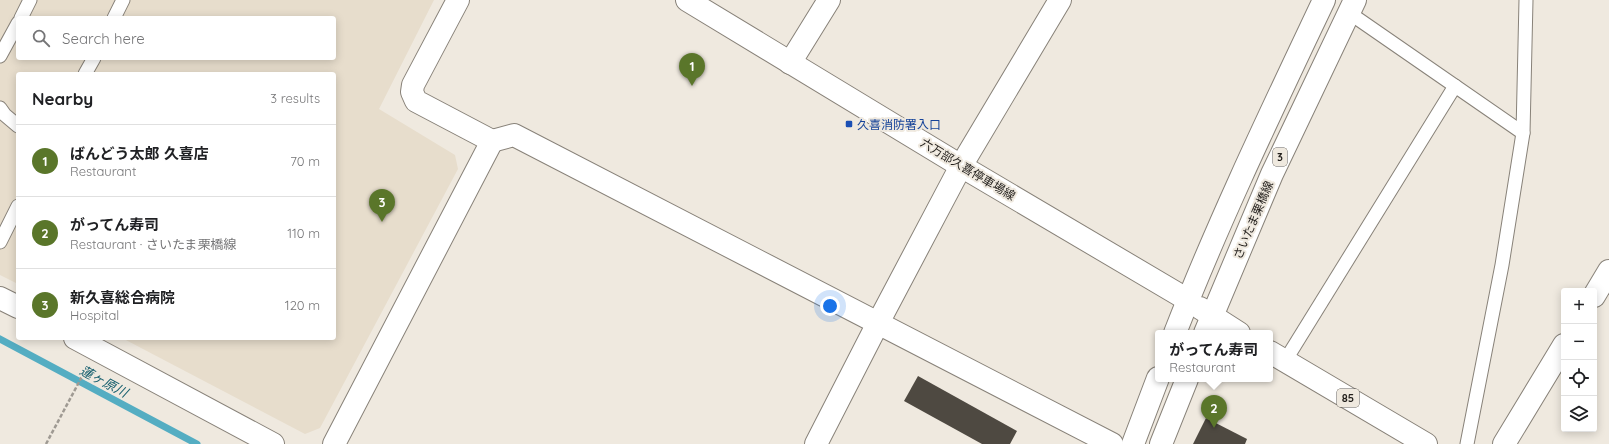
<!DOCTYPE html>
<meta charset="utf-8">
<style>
body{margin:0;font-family:Quicksand,"Noto Sans JP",sans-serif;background:#f6f6f6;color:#202124}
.controls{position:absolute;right:12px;bottom:12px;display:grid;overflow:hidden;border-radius:4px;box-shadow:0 2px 10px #0003}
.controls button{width:36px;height:36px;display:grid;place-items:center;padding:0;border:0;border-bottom:1px solid #e0e0e0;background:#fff;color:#202124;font:20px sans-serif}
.you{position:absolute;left:830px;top:306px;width:14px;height:14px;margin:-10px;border:3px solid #fff;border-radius:50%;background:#1a73e8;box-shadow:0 0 0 6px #1a73e833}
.badge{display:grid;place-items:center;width:26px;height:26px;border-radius:50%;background:#5a762a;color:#fff;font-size:13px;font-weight:700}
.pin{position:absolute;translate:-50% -33px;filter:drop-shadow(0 1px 2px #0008)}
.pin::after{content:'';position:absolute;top:21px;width:14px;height:12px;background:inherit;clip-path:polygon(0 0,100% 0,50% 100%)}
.popup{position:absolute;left:1155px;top:330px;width:118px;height:52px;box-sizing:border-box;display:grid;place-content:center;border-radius:4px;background:#fff;filter:drop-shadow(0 1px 3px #0005);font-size:13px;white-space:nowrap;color:#757577}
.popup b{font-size:15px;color:#202124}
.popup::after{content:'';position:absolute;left:50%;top:100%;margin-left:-8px;border:8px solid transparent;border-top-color:#fff}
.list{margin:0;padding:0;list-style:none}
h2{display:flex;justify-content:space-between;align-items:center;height:52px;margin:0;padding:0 16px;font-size:17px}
h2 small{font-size:13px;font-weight:400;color:#757577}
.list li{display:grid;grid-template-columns:26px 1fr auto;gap:12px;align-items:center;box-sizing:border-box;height:72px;padding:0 16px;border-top:1px solid #e0e0e0}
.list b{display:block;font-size:15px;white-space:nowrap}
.list p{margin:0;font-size:13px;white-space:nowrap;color:#757577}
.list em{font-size:13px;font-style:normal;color:#757577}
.icon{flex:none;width:22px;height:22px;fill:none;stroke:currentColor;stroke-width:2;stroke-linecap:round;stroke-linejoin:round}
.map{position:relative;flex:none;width:1609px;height:444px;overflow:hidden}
.search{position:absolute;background:#fff;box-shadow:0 2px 10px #0003;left:16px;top:16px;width:320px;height:44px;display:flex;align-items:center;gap:10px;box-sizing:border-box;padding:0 14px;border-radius:4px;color:#757577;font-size:15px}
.panel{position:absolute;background:#fff;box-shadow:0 2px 10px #0003;left:16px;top:72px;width:320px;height:268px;border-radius:4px}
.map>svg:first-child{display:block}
.built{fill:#e7ddcc;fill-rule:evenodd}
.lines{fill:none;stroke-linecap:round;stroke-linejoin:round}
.stream{stroke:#54adc2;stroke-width:7}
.building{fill:#4e4941}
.service-casing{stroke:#888279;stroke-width:15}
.minor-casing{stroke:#888279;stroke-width:24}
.tertiary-casing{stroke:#888279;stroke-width:24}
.secondary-casing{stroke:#888279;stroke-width:24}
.primary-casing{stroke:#888279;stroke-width:24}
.path{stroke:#9f9a93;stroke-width:2.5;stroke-dasharray:4 2;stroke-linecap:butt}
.service{stroke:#fff;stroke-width:13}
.minor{stroke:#fff;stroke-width:22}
.tertiary{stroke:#fff;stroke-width:22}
.secondary{stroke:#fff;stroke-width:22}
.primary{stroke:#fff;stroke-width:22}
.transit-dot{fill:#1a4fb4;stroke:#efe9df;stroke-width:1.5}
.labels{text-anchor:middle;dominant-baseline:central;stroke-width:4;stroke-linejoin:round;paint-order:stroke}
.shield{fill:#efe9df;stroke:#5f5b56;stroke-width:1}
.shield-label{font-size:11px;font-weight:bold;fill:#211e1b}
.transit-label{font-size:12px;fill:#164399;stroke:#efe9df;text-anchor:start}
.street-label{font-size:12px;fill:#211e1b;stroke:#efe9df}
.water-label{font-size:13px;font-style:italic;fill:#18606f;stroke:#efe9df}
</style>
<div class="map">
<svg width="1609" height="444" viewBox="0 0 1609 444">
<rect width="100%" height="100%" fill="#efe9df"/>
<path class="built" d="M0 0H434L379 109 455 155 458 169 320 428 305 434 122 338H334V74H18V284L0 275ZM18 18H334V58H18Z"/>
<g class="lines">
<polyline class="stream" points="0,339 197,444"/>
</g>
<g class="building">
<polygon points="918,376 1017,431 1010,444 982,444 904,401"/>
<polygon points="1206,418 1247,439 1245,444 1193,444"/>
</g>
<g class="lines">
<g class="service-casing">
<g id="service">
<polyline points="1348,12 1523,133"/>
<polyline points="21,18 30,0"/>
<polyline points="114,18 123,0"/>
<polyline points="0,56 18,23"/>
<polyline points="85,74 94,58"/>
<polyline points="0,108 5,115 18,126"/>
<polyline points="0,242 18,206"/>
<polyline points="1285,361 1455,86"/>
<polyline points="1467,444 1502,265 1523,133 1526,0"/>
</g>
</g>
<g class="minor-casing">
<g id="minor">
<polyline points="790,63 829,0"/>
<polyline points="492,141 514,135 1112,444"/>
<polyline points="1594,296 1609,271"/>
<polyline points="816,444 878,323 961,166 1060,0"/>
<polyline points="1504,444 1564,345"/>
</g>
</g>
<g class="tertiary-casing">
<g id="tertiary">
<polyline points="0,298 18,307"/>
<polyline points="75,338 273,444"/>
<polyline points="334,444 492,141 416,101 412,92 413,85 458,0"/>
</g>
</g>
<g class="secondary-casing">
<polyline id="secondary" points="687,0 961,166 1188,300"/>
</g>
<g class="primary-casing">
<g id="primary">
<polyline points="1200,308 1239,333"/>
<path d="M1175 333C1219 220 1272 110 1324 0"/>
<polyline points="1205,333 1272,174 1355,0"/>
<polyline points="1270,352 1426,444"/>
<polyline points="1133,444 1158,378"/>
<polyline points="1161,444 1187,379"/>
</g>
</g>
<polyline class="path" points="46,444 86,369"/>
<use href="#service" class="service"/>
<use href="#minor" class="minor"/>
<use href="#tertiary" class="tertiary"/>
<use href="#secondary" class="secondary"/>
<use href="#primary" class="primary"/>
</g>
<rect class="transit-dot" x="845" y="120" width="8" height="8" rx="2"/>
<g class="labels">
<g class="shield">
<rect x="1273" y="148" width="14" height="18" rx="3"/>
<rect x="1337" y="389" width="22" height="18" rx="3"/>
</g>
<g class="shield-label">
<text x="1280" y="157">3</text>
<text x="1348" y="398">85</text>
</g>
<g class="transit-label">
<text x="857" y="124">久喜消防署入口</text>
</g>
<g class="street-label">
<text transform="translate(968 169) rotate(31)">六万部久喜停車場線</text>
<text transform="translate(1253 220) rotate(-67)">さいたま栗橋線</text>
</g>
<g class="water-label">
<text transform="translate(104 381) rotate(28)">蓮ヶ原川</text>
</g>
</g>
</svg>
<div class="controls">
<button>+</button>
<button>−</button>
<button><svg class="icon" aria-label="locate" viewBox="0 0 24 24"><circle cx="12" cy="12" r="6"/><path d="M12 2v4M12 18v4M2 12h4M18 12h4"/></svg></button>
<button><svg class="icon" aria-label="layers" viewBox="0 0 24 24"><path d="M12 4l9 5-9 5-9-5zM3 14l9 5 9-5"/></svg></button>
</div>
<div class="you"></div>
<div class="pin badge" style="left:692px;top:86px">1</div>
<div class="pin badge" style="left:1214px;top:428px">2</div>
<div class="popup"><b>がってん寿司</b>Restaurant</div>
<div class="pin badge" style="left:382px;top:222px">3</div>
<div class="search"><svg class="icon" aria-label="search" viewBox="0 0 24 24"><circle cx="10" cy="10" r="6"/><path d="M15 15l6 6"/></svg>Search here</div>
<section class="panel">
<h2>Nearby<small>3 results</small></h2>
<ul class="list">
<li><span class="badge">1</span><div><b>ばんどう太郎 久喜店</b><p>Restaurant</p></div><em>70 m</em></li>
<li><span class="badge">2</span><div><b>がってん寿司</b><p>Restaurant · さいたま栗橋線</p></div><em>110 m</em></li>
<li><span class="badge">3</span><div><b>新久喜総合病院</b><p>Hospital</p></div><em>120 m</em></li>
</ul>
</section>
</div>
